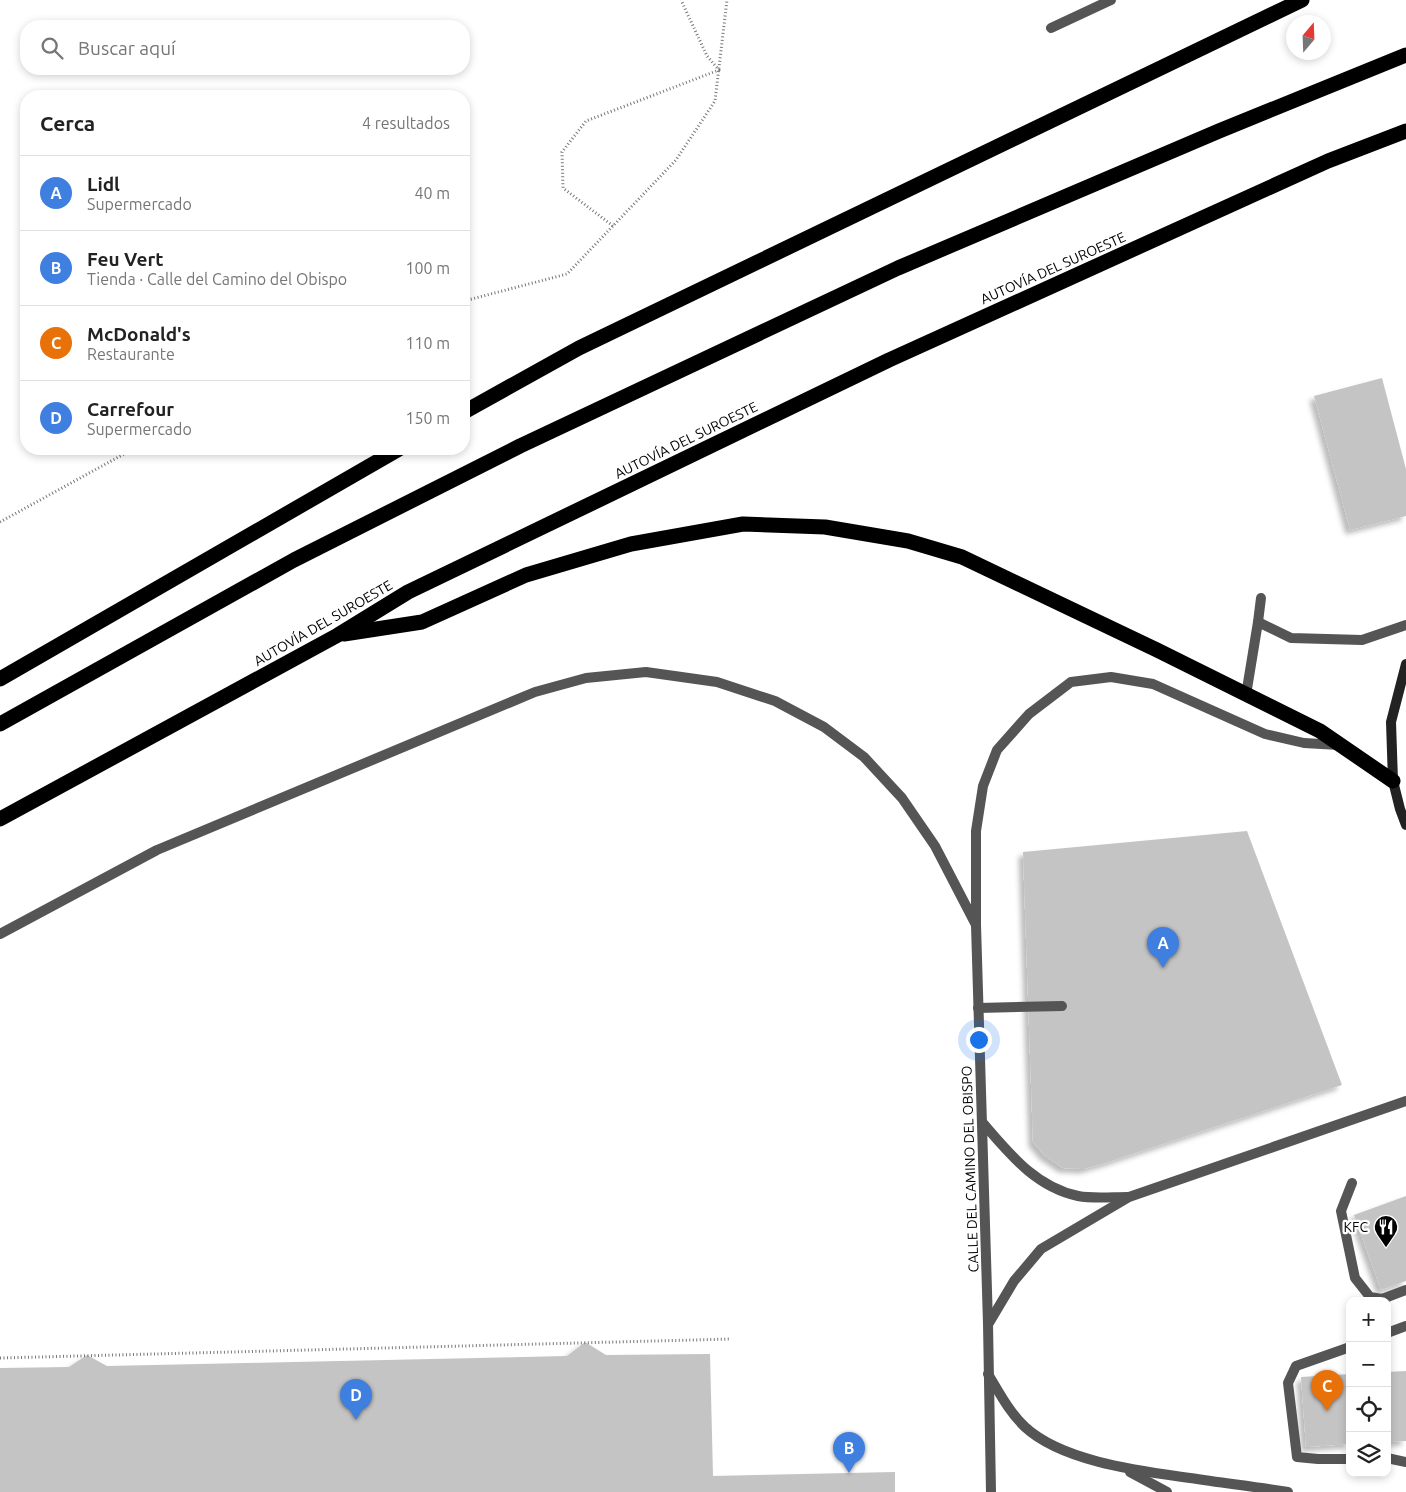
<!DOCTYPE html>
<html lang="es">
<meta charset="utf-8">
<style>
body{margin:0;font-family:Ubuntu,sans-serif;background:#f6f6f6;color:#222}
.controls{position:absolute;right:15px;bottom:15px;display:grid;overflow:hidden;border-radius:10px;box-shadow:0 2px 8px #0003}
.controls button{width:45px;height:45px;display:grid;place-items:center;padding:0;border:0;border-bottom:1px solid #e0e0e0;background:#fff;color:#222;font:25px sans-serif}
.compass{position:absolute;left:1286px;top:15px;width:45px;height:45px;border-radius:50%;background:#fff;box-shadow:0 2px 8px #0003;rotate:19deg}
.you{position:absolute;left:978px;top:1039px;width:18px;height:18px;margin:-12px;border:4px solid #fff;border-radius:50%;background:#1a73e8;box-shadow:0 0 0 8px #1a73e833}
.badge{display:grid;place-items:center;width:32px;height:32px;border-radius:50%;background:#0b8043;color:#fff;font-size:16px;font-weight:700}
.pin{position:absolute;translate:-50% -41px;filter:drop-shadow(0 1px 2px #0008)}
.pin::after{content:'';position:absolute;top:26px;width:18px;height:15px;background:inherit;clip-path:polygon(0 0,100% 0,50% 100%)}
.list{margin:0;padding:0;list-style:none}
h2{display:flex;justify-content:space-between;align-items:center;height:65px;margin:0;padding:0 20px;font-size:21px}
h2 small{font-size:16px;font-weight:400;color:#767676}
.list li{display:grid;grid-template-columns:32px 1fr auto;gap:15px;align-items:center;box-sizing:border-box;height:75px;padding:0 20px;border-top:1px solid #e0e0e0}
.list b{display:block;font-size:19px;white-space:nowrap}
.list p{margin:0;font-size:16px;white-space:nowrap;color:#767676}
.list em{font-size:16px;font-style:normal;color:#767676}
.icon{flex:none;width:28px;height:28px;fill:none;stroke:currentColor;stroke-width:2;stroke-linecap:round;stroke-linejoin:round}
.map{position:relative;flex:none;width:1406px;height:1492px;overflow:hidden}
.search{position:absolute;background:#fff;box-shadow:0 2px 8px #0003;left:20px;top:20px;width:450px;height:55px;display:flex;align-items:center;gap:12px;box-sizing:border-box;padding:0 18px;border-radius:20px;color:#767676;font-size:19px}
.panel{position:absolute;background:#fff;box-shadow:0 2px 8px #0003;left:20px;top:90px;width:450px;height:365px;border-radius:20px}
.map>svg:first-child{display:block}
.building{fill:#c4c4c4;filter:url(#shadow)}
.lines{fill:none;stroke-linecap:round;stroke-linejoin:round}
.path{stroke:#777;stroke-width:3;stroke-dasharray:1 2.5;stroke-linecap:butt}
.lane{stroke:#555;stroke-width:10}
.street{stroke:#555;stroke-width:10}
.secondary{stroke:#222;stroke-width:10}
.highway{stroke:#000;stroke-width:15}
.labels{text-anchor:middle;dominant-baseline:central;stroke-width:4.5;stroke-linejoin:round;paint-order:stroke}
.street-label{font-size:14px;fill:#000;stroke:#fff}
.poi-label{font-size:14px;fill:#000;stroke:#fff;text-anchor:end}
</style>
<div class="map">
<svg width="1406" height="1492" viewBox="0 0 1406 1492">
<defs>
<filter id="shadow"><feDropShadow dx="-4.5" dy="4.5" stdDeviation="2.5" flood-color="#0004"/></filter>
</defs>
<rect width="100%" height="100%" fill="#fff"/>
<g class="building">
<polygon points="1382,378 1406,469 1406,516 1350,530 1314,396"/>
<polygon points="1247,831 1342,1085 1102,1164 1084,1169 1063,1168 1044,1155 1033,1142 1023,852"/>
<polygon points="1406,1196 1406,1281 1381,1290 1354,1215"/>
<polygon points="585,1342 606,1355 710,1354 713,1476 895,1472 895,1492 0,1492 0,1368 69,1367 87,1355 107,1366 567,1356"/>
<polygon points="1406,1371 1406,1441 1387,1442 1387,1372"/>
<polygon points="1350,1374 1350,1444 1306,1447 1301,1377"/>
</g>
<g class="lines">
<g class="path">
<polyline points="613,226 563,188 562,152 586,121 719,70 707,56 681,0"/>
<polyline points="464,301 567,274 676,160 715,101 727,0"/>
<polyline points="0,522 133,449"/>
<polyline points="0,1358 731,1339"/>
</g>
<g class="lane">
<polyline points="1258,622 1261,598"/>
<polyline points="1246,695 1258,622 1291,638 1362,640 1406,625"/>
<polyline points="978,1008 1062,1006"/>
<polyline points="1352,1183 1341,1211 1355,1278 1370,1297 1382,1299 1406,1290"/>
<polyline points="1387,1333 1406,1326"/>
<polyline points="1350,1347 1296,1366 1288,1383 1297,1457 1318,1459 1350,1459"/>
<polyline points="1387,1458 1406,1462"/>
</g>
<g class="street">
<polyline points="1051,28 1111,0"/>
<polyline points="0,934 157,850 535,692 586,678 646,672 717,682 775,701 824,727 864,757 902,798 935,846 976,925"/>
<path d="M982 1122C1009 1153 1035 1187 1078 1196 1093 1199 1112 1197 1128 1197"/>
<polyline points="989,1323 1014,1281 1041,1249 1129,1197 1406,1101"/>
<path d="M988 1374C999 1392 1009 1412 1025 1427 1063 1462 1141 1471 1190 1478 1223 1483 1256 1487 1288 1492"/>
<polyline points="1130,1472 1167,1492"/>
<polyline points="991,1492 988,1324 976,925 976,831 983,786 997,750 1029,714 1071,682 1111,677 1153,684 1265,734 1304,743 1339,745"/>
</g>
<polyline class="secondary" points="1406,664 1391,722 1393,781 1400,809 1406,825"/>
<g class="highway">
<polyline points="464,412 579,348 1302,0"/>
<polyline points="344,634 422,622 526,575 631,544 743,524 825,527 908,541 962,557 1157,650 1320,731 1393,781"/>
<polyline points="0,679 399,449"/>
<polyline points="0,724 294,560 520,446 898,268 1219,131 1406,55"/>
<polyline points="0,819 338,635 408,592 889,360 1328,161 1406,131"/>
</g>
</g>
<defs>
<g id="restaurant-pin" transform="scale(1.25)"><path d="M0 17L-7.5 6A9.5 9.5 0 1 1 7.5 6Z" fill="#000" stroke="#fff"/><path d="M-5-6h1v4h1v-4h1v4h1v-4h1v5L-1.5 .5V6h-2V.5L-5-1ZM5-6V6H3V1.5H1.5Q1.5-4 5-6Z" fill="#fff"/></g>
</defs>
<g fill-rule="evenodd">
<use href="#restaurant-pin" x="1386" y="1227"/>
</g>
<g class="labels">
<g class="street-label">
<text transform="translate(1053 268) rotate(-24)">AUTOVÍA DEL SUROESTE</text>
<text transform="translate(686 440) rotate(-26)">AUTOVÍA DEL SUROESTE</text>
<text transform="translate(323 623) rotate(-30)">AUTOVÍA DEL SUROESTE</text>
<text transform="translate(970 1169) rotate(-92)">CALLE DEL CAMINO DEL OBISPO</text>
</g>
<g class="poi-label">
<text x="1368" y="1227">KFC</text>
</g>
</g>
</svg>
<div class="controls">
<button>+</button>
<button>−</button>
<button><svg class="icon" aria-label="locate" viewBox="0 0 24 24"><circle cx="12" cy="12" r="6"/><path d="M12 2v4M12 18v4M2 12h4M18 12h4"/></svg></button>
<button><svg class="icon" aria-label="layers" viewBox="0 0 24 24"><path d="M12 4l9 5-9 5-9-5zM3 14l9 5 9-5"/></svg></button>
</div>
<svg class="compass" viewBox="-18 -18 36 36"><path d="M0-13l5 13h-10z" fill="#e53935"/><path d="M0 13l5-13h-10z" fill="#767676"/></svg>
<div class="you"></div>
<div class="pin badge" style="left:1163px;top:968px;background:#3f7fe0">A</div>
<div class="pin badge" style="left:849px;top:1473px;background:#3f7fe0">B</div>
<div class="pin badge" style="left:1327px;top:1411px;background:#e8710a">C</div>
<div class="pin badge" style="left:356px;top:1420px;background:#3f7fe0">D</div>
<div class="search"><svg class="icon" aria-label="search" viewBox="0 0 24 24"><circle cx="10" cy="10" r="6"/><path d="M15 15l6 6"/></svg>Buscar aquí</div>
<section class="panel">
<h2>Cerca<small>4 resultados</small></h2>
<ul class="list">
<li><span class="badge" style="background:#3f7fe0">A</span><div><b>Lidl</b><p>Supermercado</p></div><em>40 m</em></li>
<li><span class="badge" style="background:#3f7fe0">B</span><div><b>Feu Vert</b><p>Tienda · Calle del Camino del Obispo</p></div><em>100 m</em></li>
<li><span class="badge" style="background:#e8710a">C</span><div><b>McDonald's</b><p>Restaurante</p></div><em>110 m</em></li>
<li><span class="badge" style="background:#3f7fe0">D</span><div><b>Carrefour</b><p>Supermercado</p></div><em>150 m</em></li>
</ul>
</section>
</div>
